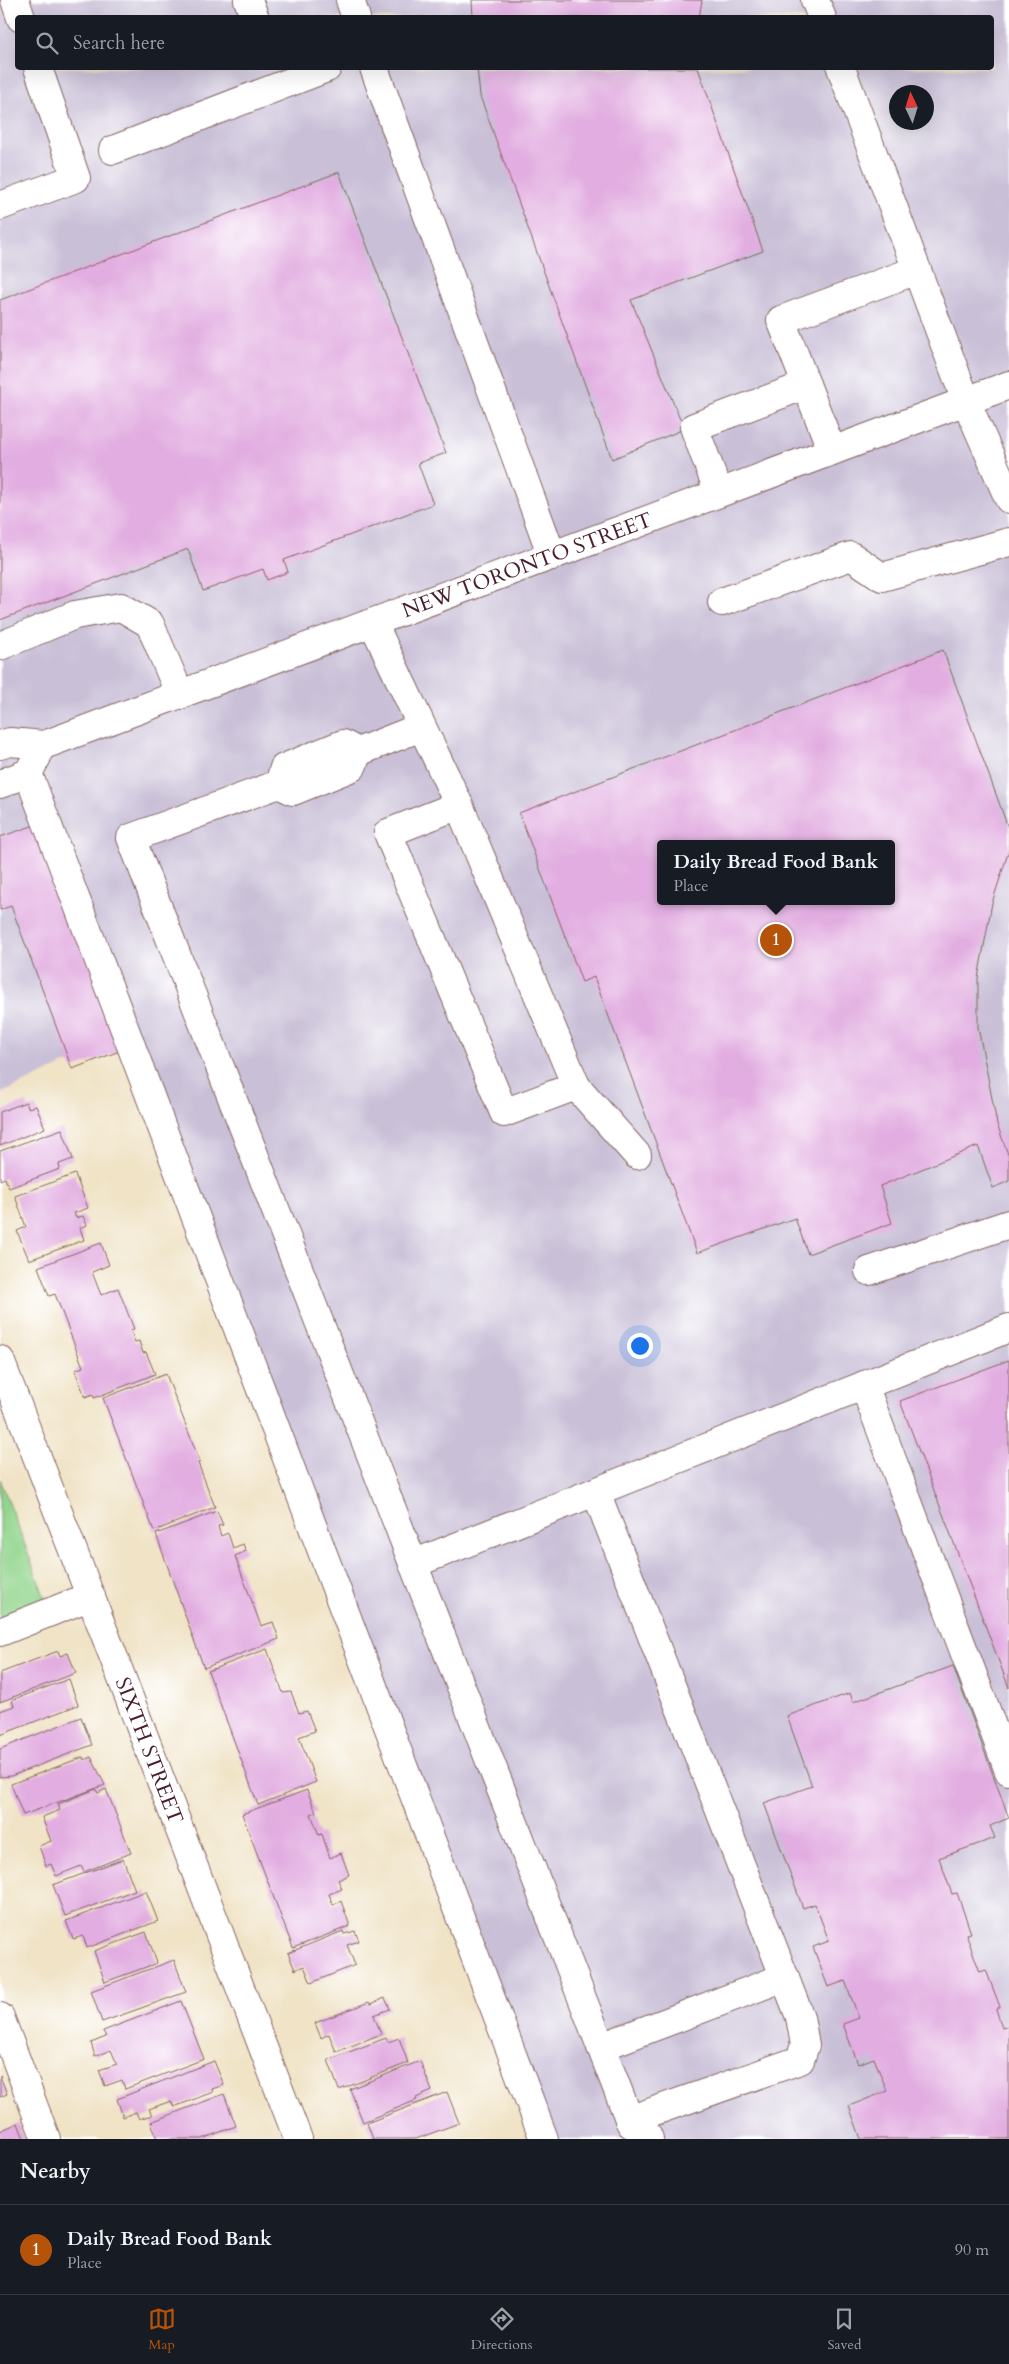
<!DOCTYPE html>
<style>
body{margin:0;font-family:Cardo,serif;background:#242831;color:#f1f3f6}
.compass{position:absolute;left:889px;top:85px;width:45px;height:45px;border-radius:50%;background:#171b24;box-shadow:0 5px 20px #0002;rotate:356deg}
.you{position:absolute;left:639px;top:1345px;width:18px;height:18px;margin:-12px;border:4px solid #fff;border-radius:50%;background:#1a73e8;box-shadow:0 0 0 8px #1a73e833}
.badge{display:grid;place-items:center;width:32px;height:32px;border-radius:50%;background:#b45309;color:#fff;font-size:16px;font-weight:700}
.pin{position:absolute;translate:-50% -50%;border:2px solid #fff;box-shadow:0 1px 5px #0006}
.popup{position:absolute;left:657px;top:840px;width:238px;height:65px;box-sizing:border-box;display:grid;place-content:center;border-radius:5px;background:#171b24;filter:drop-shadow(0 1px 4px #0005);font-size:16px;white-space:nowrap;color:#9ea1a6}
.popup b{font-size:19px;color:#f1f3f6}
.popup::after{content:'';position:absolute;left:50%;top:100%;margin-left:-10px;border:10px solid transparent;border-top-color:#171b24}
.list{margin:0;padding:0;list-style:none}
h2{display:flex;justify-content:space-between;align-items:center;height:65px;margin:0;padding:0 20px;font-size:21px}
h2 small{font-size:16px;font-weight:400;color:#9ea1a6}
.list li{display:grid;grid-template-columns:32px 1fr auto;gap:15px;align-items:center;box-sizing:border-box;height:90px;padding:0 20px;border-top:1px solid #363941}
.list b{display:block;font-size:19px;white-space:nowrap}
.list p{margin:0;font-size:16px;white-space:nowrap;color:#9ea1a6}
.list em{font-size:16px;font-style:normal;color:#9ea1a6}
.icon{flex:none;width:28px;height:28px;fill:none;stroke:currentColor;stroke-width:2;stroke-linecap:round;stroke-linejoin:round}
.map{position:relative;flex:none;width:1009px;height:2139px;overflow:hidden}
.search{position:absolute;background:#171b24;box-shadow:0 5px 20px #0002;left:15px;right:15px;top:15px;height:55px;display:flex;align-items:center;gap:12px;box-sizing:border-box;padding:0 18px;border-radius:5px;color:#9ea1a6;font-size:19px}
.sheet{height:155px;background:#171b24}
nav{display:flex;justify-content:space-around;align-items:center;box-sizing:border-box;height:70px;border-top:1px solid #363941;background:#171b24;font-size:14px;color:#9ea1a6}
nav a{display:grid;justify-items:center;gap:2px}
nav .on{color:#b45309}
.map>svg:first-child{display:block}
.industrial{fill:#c9bfd7;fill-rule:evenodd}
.green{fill:#92d58d;stroke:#6e7a5c}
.building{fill:#e2aee1;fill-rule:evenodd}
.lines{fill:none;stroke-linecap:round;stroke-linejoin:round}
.minor-casing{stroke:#846461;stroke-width:30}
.minor{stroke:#fff;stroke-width:28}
.labels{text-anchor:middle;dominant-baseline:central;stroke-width:4;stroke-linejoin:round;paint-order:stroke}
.street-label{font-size:21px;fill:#4a1f2b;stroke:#fff}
</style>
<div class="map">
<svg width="1009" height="2139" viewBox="0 0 1009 2139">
<rect width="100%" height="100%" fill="#fff"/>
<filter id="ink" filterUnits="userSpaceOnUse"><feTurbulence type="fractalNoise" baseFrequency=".02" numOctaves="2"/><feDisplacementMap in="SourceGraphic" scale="10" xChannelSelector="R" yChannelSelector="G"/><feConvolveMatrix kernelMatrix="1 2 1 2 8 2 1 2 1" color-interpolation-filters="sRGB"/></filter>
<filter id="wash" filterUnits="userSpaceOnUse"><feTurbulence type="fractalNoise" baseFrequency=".0096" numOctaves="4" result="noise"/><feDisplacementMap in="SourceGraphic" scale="20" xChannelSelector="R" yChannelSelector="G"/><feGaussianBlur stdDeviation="1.12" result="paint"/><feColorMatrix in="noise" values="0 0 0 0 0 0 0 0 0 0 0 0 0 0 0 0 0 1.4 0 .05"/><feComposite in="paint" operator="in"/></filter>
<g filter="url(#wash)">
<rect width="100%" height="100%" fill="#f0e3c6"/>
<path class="industrial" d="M0 0H1009V2139H551L130 1034 0 1094ZM18 18H992V68H18ZM896 92H926V122H896ZM661 844H891V901H661Z"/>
<polygon class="green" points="0,1479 46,1601 0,1618"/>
<g id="blocks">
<g class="building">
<polygon points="472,0 702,0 699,18 473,18"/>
<polygon points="477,68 698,68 763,251 631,300 684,429 612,459 480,96"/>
<polygon points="339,172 446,453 418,463 433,504 284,560 288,572 267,580 263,569 203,591 188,549 0,620 0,300"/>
<path d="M943 650 1009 830V850L992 903 978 978V1027L997 1124 1009 1157V1181L993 1188 978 1146 880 1186 892 1223 808 1254 795 1218 697 1253 594 977 582 982 519 813ZM661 844H891V901H661Z"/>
<polygon points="35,825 125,1049 72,1069 11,906 0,910 0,837"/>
<polygon points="26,1102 28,1108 36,1106 45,1128 0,1146 0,1112"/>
<polygon points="62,1129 73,1159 59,1164 60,1169 9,1188 5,1178 0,1180 0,1151"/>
<polygon points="75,1174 88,1208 74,1213 76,1218 83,1216 87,1225 80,1228 84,1240 29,1260 17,1231 26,1227 15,1196"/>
<polygon points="101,1243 109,1265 92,1272 101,1295 118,1288 134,1329 131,1331 135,1342 139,1341 143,1353 146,1352 155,1374 94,1398 93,1394 85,1397 75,1370 83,1367 55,1294 49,1296 38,1267"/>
<polygon points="1009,1360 1009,1688 900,1401"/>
<polygon points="166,1374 200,1462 198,1463 215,1507 154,1531 103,1398"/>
<polygon points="217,1511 223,1525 218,1526 221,1536 228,1533 233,1548 243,1544 246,1551 235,1556 261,1626 273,1622 279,1639 204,1668 156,1534"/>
<polygon points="267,1649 283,1693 291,1692 299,1713 307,1711 315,1731 299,1737 316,1782 258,1805 208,1671"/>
<polygon points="58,1651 60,1656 68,1653 76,1673 0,1702 0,1673"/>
<polygon points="953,1666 1009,1818 990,1826 995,1838 939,1858 952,1894 957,1893 971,1933 966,1934 980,1972 986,1970 1000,2007 996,2009 1002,2028 1009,2026 1009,2139 861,2139 849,2106 887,2091 874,2058 858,2064 843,2024 859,2018 845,1981 828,1987 813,1947 829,1941 815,1904 803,1908 764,1803 812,1786 787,1716 850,1693 853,1702"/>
<polygon points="69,1679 78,1705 0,1735 0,1711 14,1706 12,1700"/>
<polygon points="81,1717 92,1745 11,1776 0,1777 0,1749"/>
<polygon points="83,1757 84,1760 91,1757 105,1785 23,1815 11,1784"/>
<polygon points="96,1789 98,1793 106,1789 131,1853 84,1872 81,1866 56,1876 51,1864 46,1866 39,1846 51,1841 42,1817 60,1810 58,1804"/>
<polygon points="307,1790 316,1812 311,1814 319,1835 322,1834 330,1858 341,1853 349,1875 338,1880 342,1889 329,1894 333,1905 341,1901 350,1926 293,1948 242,1814"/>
<polygon points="123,1859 135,1890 65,1916 53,1885"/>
<polygon points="146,1891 158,1921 87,1948 83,1936 73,1939 66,1921"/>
<polygon points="343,1931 344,1934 355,1931 359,1941 347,1945 355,1965 311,1983 304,1966 295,1970 288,1953"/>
<polygon points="146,1932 157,1963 105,1982 94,1951"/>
<polygon points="174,1960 186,1992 102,2022 91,1991"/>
<polygon points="385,1998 390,2009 374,2015 381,2034 336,2052 329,2034 321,2038 315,2023 369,2002 371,2004"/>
<polygon points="181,2001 204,2059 125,2089 122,2080 105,2086 99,2070 117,2064 111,2050 95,2056 91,2043 106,2037 103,2031"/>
<polygon points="386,2038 388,2042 399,2038 408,2063 339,2090 328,2060"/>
<polygon points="214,2061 224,2085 212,2089 213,2092 174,2107 171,2101 149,2109 152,2115 139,2119 136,2112 123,2117 117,2099"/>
<polygon points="420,2061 432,2091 416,2098 417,2100 363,2122 350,2089"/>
<polygon points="0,2076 7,2094 0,2097"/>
<polygon points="447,2092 459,2123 416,2139 373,2139 367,2123"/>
<polygon points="224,2094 236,2126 202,2139 157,2139 151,2122"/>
<polygon points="18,2123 24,2139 0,2139 0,2131"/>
</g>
</g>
</g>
<g filter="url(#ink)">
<use href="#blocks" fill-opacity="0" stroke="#846461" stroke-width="1"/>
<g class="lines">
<g class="minor-casing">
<g id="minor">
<polyline points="15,0 21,18"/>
<polyline points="248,0 255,18"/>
<polyline points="350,0 356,18"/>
<polyline points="815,0 822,18"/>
<polyline points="374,68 552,556"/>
<polyline points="841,68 966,401 1009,499"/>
<polyline points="113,150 327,68"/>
<polyline points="0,206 76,178 38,68"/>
<polyline points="832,451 781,320 917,270"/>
<polyline points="719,493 694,427 806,385"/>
<polyline points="722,602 851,556 882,577 1009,542"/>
<polyline points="373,623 459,805 576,1086 504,1113 388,833 459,805"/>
<polyline points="0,646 75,615 121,607 150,624 180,695"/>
<path id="s1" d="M0 745 10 742 44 745 1009 385"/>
<polyline points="358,752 352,767 293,791 279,784 131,838 631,2124 647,2134 649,2139"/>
<polyline points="28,773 544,2139"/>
<polyline points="0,784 28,773 37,757"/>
<polyline points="279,784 284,768 343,744 358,752 421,727"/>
<polyline points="576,1086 637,1155"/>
<polyline points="869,1271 1009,1224"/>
<path id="s2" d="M0 1360 298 2139"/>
<polyline points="864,1385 1009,1771"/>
<polyline points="596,1492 800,2017 805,2045 800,2060 629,2120"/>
<polyline points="413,1564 1009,1328"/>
<polyline points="0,1632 91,1596"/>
<polyline points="0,2017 46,2139"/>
<polyline points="601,2047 785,1977"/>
</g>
</g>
<use href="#minor" class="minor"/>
</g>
</g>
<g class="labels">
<g class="street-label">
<text stroke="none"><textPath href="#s1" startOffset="560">NEW TORONTO STREET</textPath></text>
<text stroke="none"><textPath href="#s2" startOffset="418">SIXTH STREET</textPath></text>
</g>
</g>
</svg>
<svg class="compass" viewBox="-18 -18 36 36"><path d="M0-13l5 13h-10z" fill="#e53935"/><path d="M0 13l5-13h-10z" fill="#9ea1a6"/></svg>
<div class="you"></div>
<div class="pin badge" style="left:776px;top:940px">1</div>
<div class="popup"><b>Daily Bread Food Bank</b>Place</div>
<div class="search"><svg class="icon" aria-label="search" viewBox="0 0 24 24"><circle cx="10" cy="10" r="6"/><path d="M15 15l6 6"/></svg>Search here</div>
</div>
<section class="sheet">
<h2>Nearby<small></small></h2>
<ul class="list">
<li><span class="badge">1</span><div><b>Daily Bread Food Bank</b><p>Place</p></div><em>90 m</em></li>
</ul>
</section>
<nav>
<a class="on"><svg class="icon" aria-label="map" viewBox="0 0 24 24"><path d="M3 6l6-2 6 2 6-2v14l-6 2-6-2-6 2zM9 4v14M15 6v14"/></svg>Map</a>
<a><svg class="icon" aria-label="directions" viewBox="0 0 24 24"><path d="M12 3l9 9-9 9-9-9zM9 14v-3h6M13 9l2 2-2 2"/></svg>Directions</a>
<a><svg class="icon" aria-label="saved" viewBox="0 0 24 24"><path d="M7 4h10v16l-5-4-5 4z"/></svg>Saved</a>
</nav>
